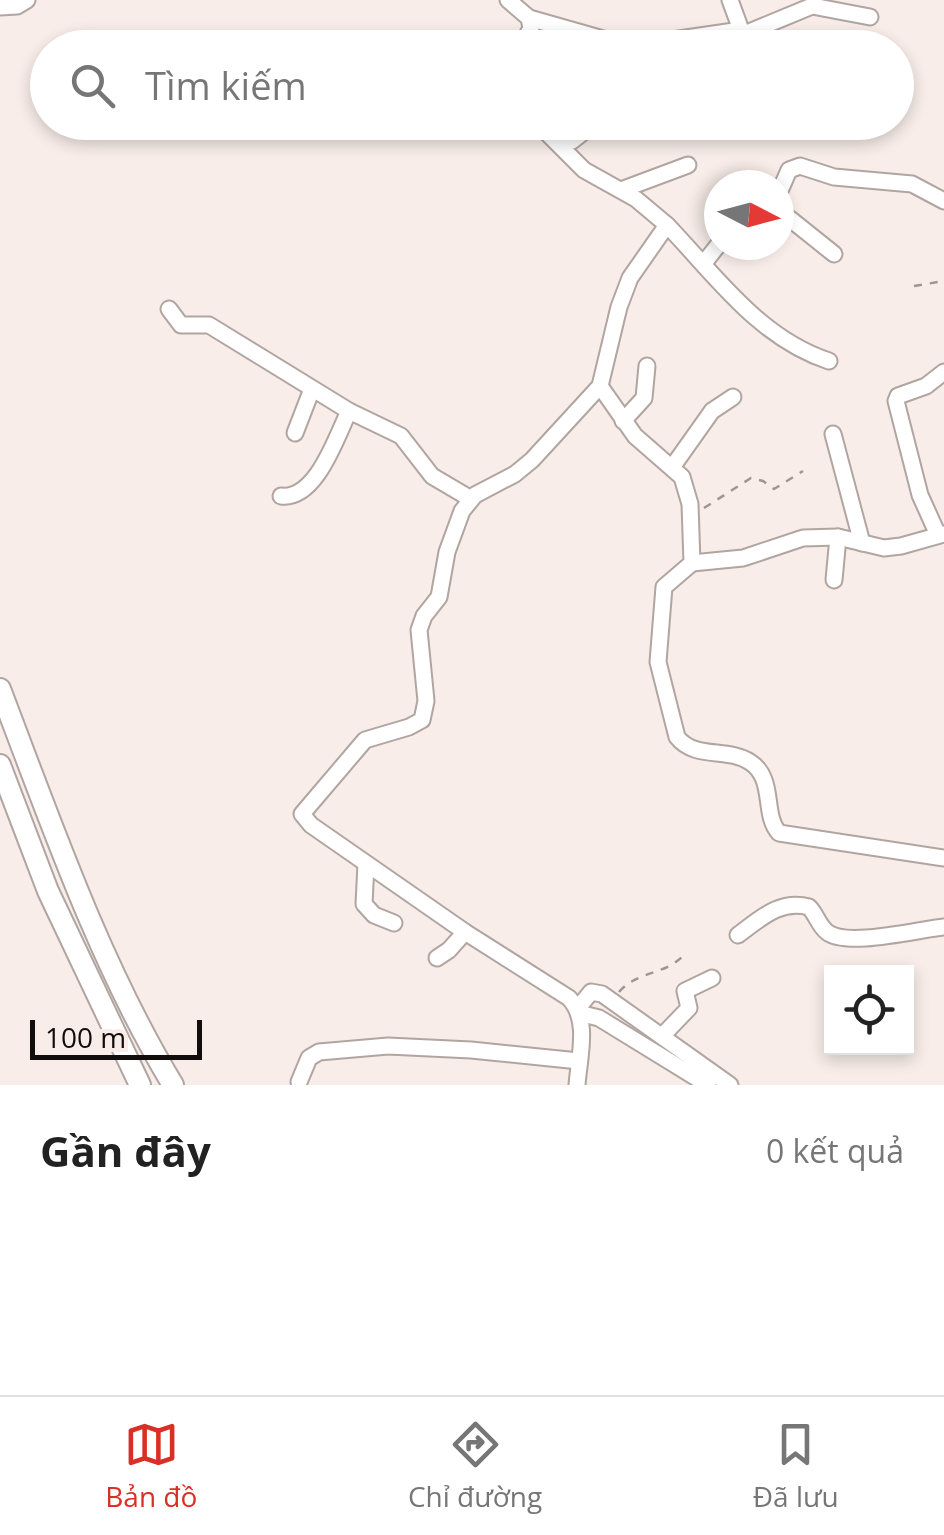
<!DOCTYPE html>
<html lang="vi">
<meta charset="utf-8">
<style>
body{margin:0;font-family:"Open Sans",sans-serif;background:#f6f6f6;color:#222}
.controls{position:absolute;right:30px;bottom:30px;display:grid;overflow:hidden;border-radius:0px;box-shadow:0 5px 15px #0003}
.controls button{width:90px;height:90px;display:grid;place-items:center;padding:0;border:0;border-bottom:2px solid #e0e0e0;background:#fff;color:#222;font:50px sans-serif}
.compass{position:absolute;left:704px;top:170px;width:90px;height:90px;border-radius:50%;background:#fff;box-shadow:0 5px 15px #0003;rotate:96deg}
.scale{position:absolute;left:30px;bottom:25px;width:172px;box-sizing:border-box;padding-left:10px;border:5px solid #110d0c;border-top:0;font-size:28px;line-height:35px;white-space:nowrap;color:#110d0c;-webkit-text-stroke:8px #f8ede9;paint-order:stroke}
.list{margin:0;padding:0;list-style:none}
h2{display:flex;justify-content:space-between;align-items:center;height:130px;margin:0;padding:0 40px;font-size:42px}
h2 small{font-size:32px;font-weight:400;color:#767676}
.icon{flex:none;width:55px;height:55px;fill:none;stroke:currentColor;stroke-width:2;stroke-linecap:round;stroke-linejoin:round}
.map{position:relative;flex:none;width:944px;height:1085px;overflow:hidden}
.search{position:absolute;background:#fff;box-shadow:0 5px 15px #0003;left:30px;right:30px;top:30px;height:110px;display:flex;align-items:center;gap:25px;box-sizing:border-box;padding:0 35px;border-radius:55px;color:#767676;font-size:38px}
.sheet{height:310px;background:#fff}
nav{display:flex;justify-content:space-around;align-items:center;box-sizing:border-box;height:140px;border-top:2px solid #e0e0e0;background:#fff;font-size:28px;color:#767676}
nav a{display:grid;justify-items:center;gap:5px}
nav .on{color:#d93025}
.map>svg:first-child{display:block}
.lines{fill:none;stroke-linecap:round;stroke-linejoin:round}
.minor-casing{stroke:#b0a5a1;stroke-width:19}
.major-casing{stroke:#b0a5a1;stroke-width:24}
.path{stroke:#9e9693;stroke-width:2.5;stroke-dasharray:8 8;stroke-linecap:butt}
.minor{stroke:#fff;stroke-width:15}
.major{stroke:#fff;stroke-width:20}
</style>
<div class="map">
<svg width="944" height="1085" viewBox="0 0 944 1085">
<rect width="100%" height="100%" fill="#f8ede9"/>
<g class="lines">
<g class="minor-casing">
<g id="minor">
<polyline points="508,0 529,18 531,28 520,48"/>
<polyline points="730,0 741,30 742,48"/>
<polyline points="0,7 17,6 27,0"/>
<polyline points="529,18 617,43 638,45 741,30"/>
<polyline points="742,35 812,6 870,17"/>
<path d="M536 122 584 170 636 199 667 225 630 278 619 307 600 386 532 460 515 474 475 495 462 511 447 552 439 597 424 616 419 630 426 701 422 720 409 727 365 740 302 814 311 825 465 932 569 998C590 1020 579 1057 577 1085"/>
<polyline points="733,128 735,122"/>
<polyline points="572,141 595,123 624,126"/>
<polyline points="621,190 688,165"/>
<polyline points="779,193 789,170 800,166 834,177 912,184 944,201"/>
<polyline points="779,210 834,254"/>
<path d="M667 225C716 276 759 338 829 361"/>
<polyline points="704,263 719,244"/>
<polyline points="169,309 181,325 209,325 349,411 401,436 432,476 471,499"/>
<path d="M600 386 635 436 682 477 690 504 692 563 664 587 658 662 677 737C695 760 727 747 750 762 776 779 762 814 779 833L944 858"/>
<polyline points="623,421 644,398 647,366"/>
<polyline points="295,433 312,389"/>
<polyline points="833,434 862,543"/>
<polyline points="673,466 712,411 733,397"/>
<path d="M281 496C316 500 336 438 349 411"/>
<polyline points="938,535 920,495 896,401 898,396 926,386 944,372"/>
<polyline points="692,563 743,558 803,538 838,537 884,548 901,546 944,534"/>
<polyline points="834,580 838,537"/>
<polyline points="366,864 364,904 374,915 394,923"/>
<path d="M738 935C760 919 780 899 809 907 816 914 819 926 827 932 846 948 920 929 944 927"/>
<polyline points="437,958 449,950 465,932"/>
<polyline points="578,1008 591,992 602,994 730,1085"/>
<polyline points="579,1013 599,1018 708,1085"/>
<polyline points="663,1035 689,1008 685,991 712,978"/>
<polyline points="299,1082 309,1058 319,1052 388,1046 471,1050 579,1061"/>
</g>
</g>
<g class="major-casing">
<g id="major">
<path d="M0 689C50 820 100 965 173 1085"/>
<polyline points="0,765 48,891 140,1085"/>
</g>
</g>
<g class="path">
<polyline points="914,286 944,281"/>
<polyline points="704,508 751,478 763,481 774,489 803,471"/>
<path d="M619 992C638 970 665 976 685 954"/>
</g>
<use href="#minor" class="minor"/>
<use href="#major" class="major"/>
</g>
</svg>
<div class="controls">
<button><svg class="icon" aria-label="locate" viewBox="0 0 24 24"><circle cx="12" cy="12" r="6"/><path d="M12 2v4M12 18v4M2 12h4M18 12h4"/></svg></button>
</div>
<svg class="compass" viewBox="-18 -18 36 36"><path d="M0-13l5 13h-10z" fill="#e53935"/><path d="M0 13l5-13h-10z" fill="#767676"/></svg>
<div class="scale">100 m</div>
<div class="search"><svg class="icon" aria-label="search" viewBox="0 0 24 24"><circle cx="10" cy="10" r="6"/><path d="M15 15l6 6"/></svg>Tìm kiếm</div>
</div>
<section class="sheet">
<h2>Gần đây<small>0 kết quả</small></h2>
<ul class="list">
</ul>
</section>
<nav>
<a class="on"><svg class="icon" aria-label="map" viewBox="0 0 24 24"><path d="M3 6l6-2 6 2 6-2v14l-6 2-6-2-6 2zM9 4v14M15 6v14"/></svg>Bản đồ</a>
<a><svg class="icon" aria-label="directions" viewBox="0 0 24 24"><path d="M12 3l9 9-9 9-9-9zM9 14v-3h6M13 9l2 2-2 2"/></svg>Chỉ đường</a>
<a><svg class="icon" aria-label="saved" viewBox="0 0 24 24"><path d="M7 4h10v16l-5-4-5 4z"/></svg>Đã lưu</a>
</nav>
